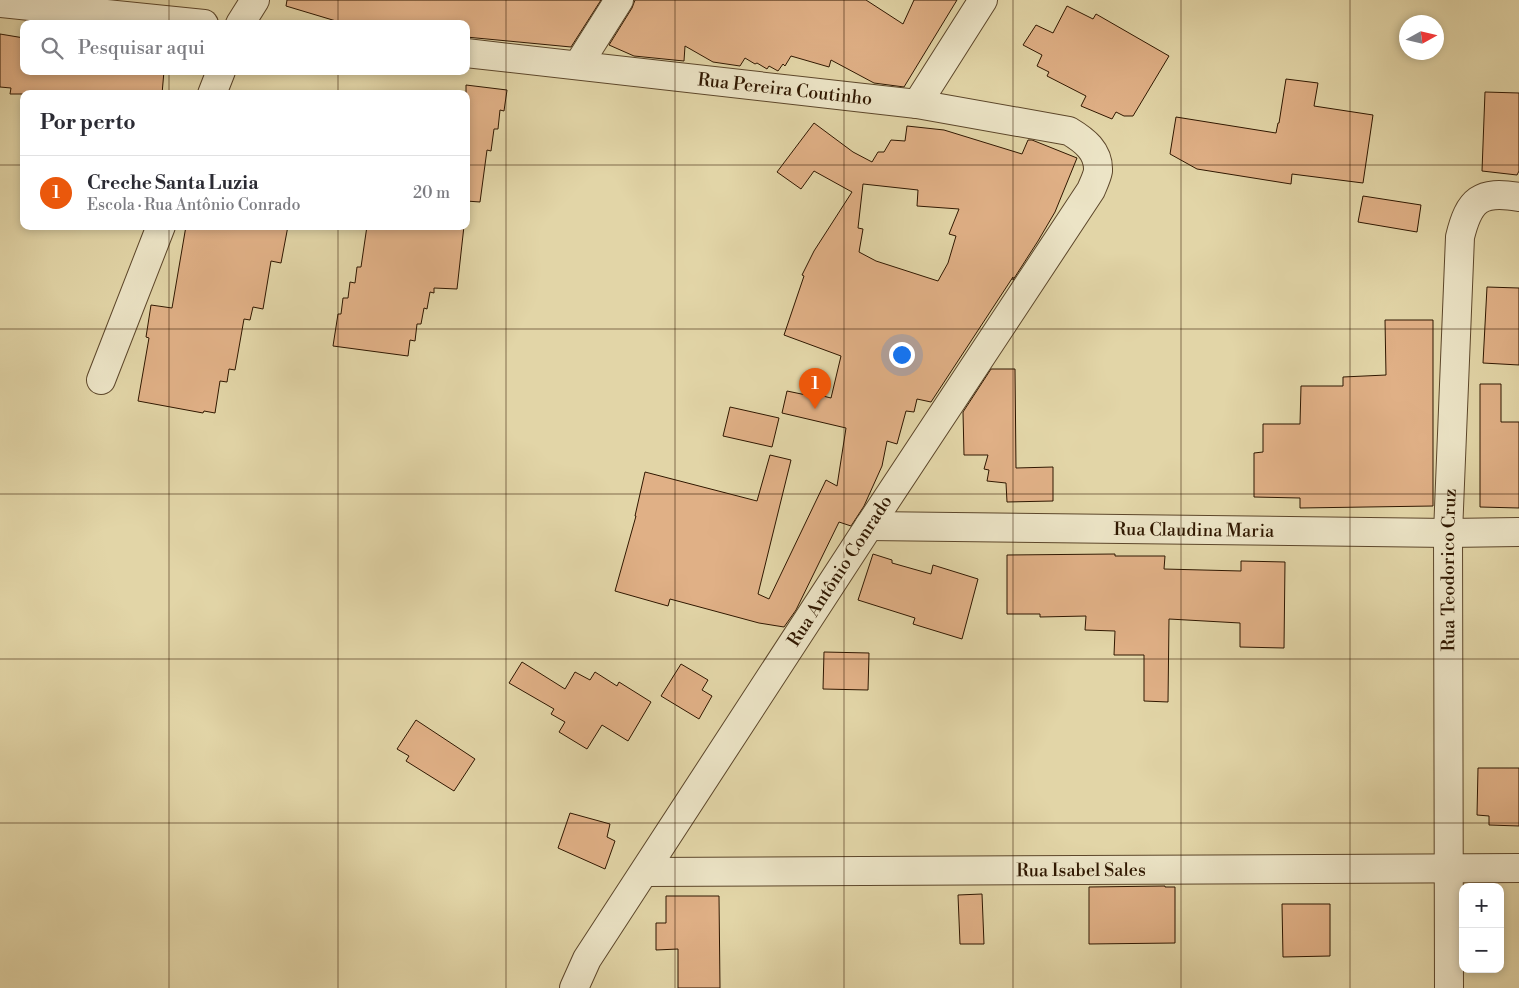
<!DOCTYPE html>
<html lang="pt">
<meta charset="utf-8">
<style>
body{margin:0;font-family:"Libre Bodoni",serif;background:#f2f2f3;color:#2b2b33}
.controls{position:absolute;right:15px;bottom:15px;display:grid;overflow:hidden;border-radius:10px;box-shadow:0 2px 8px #0003}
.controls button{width:45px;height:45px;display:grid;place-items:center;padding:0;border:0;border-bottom:1px solid #e1e1e2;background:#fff;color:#2b2b33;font:25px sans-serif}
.compass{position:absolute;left:1399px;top:15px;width:45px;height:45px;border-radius:50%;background:#fff;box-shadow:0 2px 8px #0003;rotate:82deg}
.you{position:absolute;left:901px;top:354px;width:18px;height:18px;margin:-12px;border:4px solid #fff;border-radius:50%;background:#1a73e8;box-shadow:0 0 0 8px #1a73e833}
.badge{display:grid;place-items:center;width:32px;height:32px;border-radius:50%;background:#ea580c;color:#fff;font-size:16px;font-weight:700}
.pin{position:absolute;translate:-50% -41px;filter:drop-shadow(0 1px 2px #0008)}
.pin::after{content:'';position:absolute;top:26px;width:18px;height:15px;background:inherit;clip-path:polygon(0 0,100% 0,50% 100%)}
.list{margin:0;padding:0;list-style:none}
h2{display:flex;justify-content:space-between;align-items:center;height:65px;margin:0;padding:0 20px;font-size:21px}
h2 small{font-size:16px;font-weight:400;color:#7c7c81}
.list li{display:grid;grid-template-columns:32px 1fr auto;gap:15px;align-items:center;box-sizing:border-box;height:75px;padding:0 20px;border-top:1px solid #e1e1e2}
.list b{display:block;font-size:19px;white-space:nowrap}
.list p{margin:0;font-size:16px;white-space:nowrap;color:#7c7c81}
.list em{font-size:16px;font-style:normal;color:#7c7c81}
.icon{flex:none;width:28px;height:28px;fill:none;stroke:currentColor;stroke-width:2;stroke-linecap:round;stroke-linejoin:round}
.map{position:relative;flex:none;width:1519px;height:988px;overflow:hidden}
.search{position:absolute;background:#fff;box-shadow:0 2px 8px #0003;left:20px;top:20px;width:450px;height:55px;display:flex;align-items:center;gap:12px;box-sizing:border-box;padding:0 18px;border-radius:10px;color:#7c7c81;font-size:19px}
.panel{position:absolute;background:#fff;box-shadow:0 2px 8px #0003;left:20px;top:90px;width:450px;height:140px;border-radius:10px}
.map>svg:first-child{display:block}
.building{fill:#e0b086;stroke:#2f1700;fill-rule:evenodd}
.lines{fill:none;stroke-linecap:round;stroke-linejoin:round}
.minor-casing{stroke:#5c462a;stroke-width:30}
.minor{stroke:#ece4c6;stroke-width:28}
.grid{fill:none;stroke:#2f1700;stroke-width:1;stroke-opacity:0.55}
.labels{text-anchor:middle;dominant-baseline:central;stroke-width:5;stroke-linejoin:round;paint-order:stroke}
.street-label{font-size:18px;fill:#2f1700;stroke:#ece4c6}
</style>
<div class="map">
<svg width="1519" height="988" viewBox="0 0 1519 988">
<rect width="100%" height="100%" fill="#e2d5a7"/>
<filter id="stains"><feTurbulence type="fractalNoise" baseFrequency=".004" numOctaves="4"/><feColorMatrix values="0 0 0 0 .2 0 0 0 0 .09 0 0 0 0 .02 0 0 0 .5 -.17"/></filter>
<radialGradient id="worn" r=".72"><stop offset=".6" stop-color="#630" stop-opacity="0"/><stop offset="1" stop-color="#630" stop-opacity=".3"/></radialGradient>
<g class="building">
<polygon points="287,0 601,0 571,47 466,37 466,24 346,24 286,6"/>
<polygon points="635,0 866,0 903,24 914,0 957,0 904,87 874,83 831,60 829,67 791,56 785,66 783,64 778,71 769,66 767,69 757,63 755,64 745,58 740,66 713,62 685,46 684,61 634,56 609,45 632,8"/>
<polygon points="1067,6 1093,19 1096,14 1169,56 1133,116 1124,116 1116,112 1112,119 1081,106 1086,96 1047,76 1049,72 1037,66 1042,55 1023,45 1036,25 1053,33"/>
<polygon points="0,34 24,38 24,71 164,71 162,94 10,94 11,88 0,87"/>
<polygon points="1286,79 1318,83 1314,106 1373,115 1363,183 1292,174 1291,184 1197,169 1170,154 1176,117 1276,133 1278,123 1279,123"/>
<polygon points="466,85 507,90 504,111 500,110 498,129 494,129 491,151 487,150 480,202 466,201"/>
<polygon points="1485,92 1519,93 1519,171 1517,175 1482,171"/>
<path d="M814 123 853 152 872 162 878 152H884L891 140 905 141 907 126 944 130 1022 154 1028 140H1032L1077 158 1055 212 1038 241 1013 280V277L931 402 917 399 914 412 906 411 897 444 887 441 882 466 864 506 851 526 839 522 796 610 784 627 759 623 670 599 668 606 615 591 636 516H635L645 472 757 501 770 455 791 460 758 594 769 599 826 480 837 486 846 428 782 413 787 391 811 396V393L831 398 841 356 784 335 804 276 802 275 814 251 852 192 814 171 801 189 777 172ZM863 184 918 190 917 206 959 209 949 234 956 236 948 263 938 281 876 261 859 252 863 229 858 228Z"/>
<polygon points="1363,196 1421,205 1417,232 1358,222"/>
<polygon points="186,226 288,226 281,263 271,261 263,309 253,307 250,320 244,319 235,370 229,369 227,382 220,381 215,413 204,411 203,413 138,401 149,338 146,337 151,305 172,308"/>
<polygon points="367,226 464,226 457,289 434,288 434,293 430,292 427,309 424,308 421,324 417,324 415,341 410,340 408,356 333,346 338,314 341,314 343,298 348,298 350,282 355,283 357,267 361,267"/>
<polygon points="1487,287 1519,288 1519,365 1483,363"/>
<polygon points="1385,320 1433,320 1433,506 1300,508 1300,498 1254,497 1254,453 1263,452 1263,424 1300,424 1301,386 1343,386 1343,377 1386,375"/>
<polygon points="991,369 1015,369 1016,468 1053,467 1053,501 1007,502 1006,483 987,481 989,470 984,469 988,455 964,455 963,412"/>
<polygon points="1480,384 1501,384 1501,422 1519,422 1519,508 1480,507"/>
<polygon points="730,407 779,418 772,447 723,436"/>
<polygon points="873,554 892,560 892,563 931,574 933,565 978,579 962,639 913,624 915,618 858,600"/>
<polygon points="1115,554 1115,556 1165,556 1164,569 1241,571 1241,561 1285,562 1284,648 1240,647 1240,623 1169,619 1168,702 1144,701 1144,655 1114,655 1115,631 1085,630 1086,616 1040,617 1040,614 1007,614 1007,555"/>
<polygon points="824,652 869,653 868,690 823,689"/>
<polygon points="522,662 565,689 575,672 590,680 595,672 617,686 619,682 651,702 628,741 602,725 587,749 559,732 565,722 551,714 554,709 509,683"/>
<polygon points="681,664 708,680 702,690 712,696 699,719 661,696"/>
<polygon points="416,720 475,759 454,791 406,761 409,756 397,749"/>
<polygon points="1478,768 1519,768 1519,826 1489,825 1489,816 1477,815"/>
<polygon points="570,813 610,824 607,837 615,841 605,869 558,848"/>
<polygon points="1165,886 1165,887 1175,887 1175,943 1089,944 1089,887"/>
<polygon points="982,894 984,944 960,944 958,895"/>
<polygon points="666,896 719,896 720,988 678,988 678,949 656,950 656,923 666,923"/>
<polygon points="1282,904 1330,904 1330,956 1283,957"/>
</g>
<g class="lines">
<g class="minor-casing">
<g id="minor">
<polyline points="0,3 204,24"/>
<polyline points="240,24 255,0"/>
<path id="s1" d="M466 53 917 104 1069 131C1084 140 1099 151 1098 171 1097 177 1093 185 1091 190L869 526 587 959 574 988"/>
<polyline points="578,65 619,0"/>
<polyline points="212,94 221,71"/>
<polyline points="917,104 983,0"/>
<polyline points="101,380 161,226"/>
<path id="s2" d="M869 526 1448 533 1519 532"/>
<path id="s3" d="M645 872 1519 868"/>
<path id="s4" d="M1449 988 1448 533 1460 237C1469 200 1480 190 1519 197"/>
</g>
</g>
<use href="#minor" class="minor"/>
</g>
<path class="grid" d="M169 0V24M338 0V24M506 0V988M675 0V988M844 0V988M1013 0V988M1181 0V988M1350 0V988M169 71V94M338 71V94M0 165H24M466 165H1519M169 226V988M338 226V988M0 329H1519M0 494H1519M0 659H1519M0 823H1519"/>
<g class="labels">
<g class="street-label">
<text stroke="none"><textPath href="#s1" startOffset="321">Rua Pereira Coutinho</textPath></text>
<text stroke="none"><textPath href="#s2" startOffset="325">Rua Claudina Maria</textPath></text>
<text stroke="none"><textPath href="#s4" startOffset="418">Rua Teodorico Cruz</textPath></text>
<text transform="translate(840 571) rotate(-57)">Rua Antônio Conrado</text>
<text stroke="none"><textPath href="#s3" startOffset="436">Rua Isabel Sales</textPath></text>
</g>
</g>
<rect width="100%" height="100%" filter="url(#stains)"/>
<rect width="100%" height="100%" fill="url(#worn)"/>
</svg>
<div class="controls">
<button>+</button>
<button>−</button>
</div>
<svg class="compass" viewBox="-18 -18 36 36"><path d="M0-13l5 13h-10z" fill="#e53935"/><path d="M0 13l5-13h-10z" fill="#7c7c81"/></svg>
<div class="you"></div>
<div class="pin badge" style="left:815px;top:409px">1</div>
<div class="search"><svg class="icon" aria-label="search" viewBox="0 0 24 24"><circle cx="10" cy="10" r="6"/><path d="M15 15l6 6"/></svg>Pesquisar aqui</div>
<section class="panel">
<h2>Por perto<small></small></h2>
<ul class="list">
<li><span class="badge">1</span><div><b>Creche Santa Luzia</b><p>Escola · Rua Antônio Conrado</p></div><em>20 m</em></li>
</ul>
</section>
</div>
